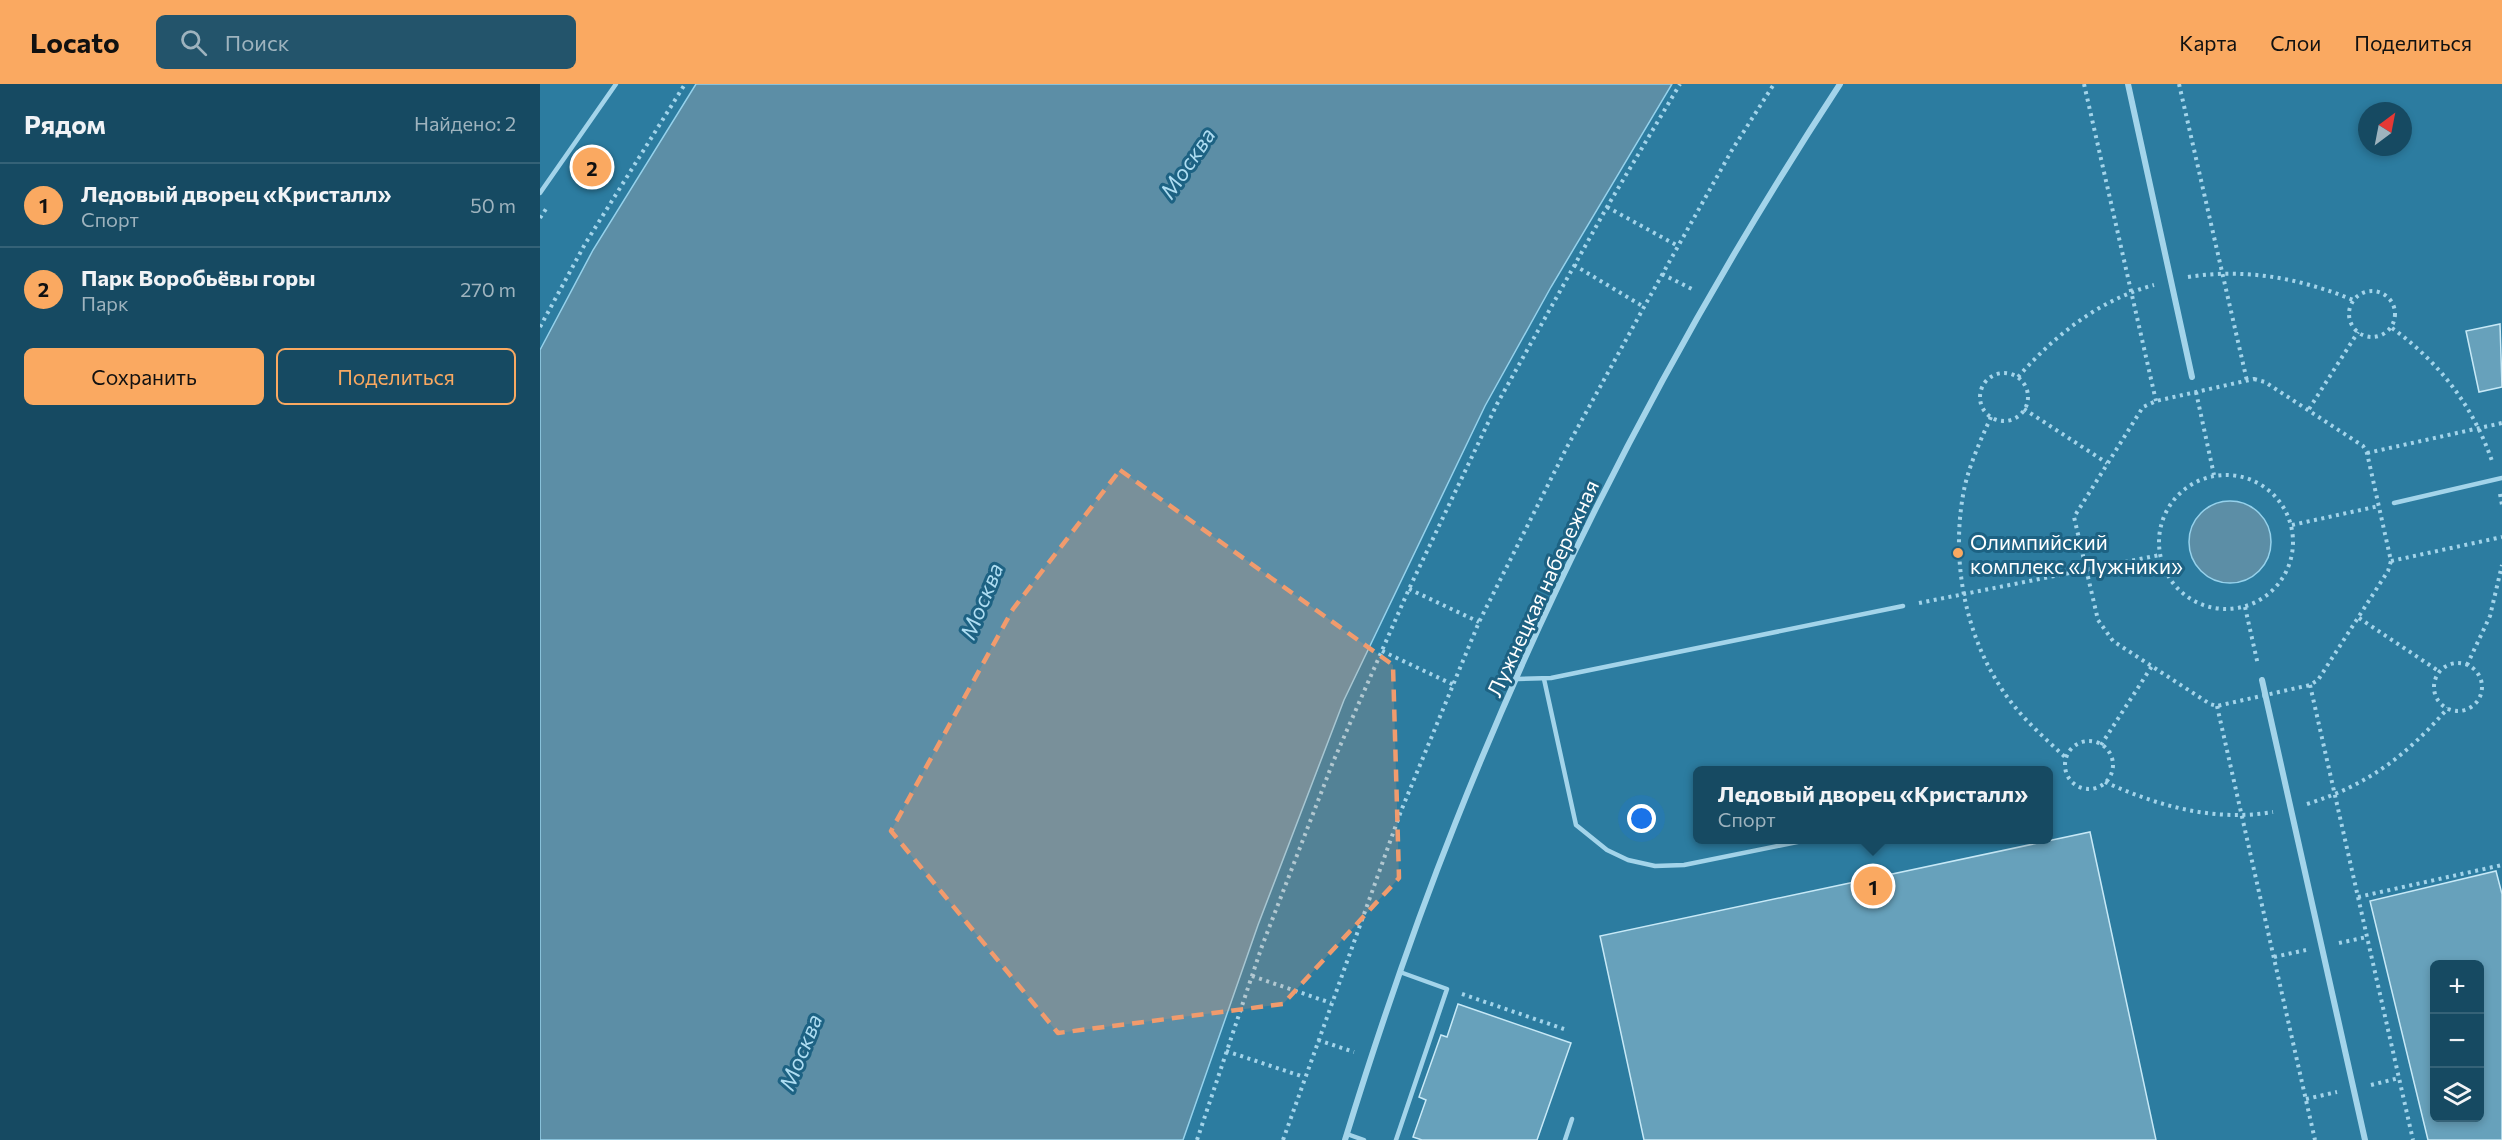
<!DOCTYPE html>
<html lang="ru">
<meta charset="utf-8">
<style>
body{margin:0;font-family:Commissioner,sans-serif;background:#23546b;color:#f1f3f6}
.controls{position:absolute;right:18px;bottom:18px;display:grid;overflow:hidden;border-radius:9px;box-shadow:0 3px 9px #0003}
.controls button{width:54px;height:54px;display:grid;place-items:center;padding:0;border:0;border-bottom:2px solid #356277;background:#164a62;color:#f1f3f6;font:30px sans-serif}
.compass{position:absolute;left:1818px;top:18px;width:54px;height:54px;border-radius:50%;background:#164a62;box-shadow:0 3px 9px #0003;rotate:32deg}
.you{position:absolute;left:1102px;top:735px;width:21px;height:21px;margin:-15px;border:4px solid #fff;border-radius:50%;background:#1a73e8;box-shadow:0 0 0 9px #1a73e833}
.badge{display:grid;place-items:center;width:39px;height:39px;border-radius:50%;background:#faa961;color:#111;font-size:20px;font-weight:700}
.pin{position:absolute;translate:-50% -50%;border:3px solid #fff;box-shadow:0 2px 6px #0006}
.popup{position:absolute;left:1153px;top:682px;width:360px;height:78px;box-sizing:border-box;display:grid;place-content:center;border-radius:9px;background:#164a62;filter:drop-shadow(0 2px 4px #0005);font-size:20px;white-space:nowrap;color:#9eb3be}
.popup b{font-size:22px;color:#f1f3f6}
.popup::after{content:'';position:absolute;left:50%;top:100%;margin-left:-12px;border:12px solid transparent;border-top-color:#164a62}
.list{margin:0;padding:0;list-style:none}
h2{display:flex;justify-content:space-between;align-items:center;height:78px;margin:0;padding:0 24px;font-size:26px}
h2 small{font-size:20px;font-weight:400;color:#9eb3be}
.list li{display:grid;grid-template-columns:39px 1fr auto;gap:18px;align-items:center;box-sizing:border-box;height:84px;padding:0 24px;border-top:2px solid #356277}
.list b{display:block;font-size:22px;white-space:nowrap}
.list p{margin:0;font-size:20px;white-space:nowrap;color:#9eb3be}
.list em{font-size:20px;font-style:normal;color:#9eb3be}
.actions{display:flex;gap:12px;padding:18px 24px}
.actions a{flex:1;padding:14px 0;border:2px solid #faa961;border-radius:9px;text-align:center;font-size:21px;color:#faa961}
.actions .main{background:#faa961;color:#111}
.icon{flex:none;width:33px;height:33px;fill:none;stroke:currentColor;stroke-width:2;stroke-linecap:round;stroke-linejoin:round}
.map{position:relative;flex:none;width:1962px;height:1056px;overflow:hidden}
header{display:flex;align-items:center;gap:36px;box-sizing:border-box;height:84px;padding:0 30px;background:#faa961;color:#111}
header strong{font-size:28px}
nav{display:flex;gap:33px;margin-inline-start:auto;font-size:21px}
.search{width:420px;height:54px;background:#23546b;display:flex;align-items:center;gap:15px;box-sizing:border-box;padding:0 21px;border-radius:9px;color:#9eb3be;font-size:22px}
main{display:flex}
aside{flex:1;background:#164a62}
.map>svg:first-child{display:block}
.green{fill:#2c7ca0;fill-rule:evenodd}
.water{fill:#5c8ea6;stroke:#96d2ec;stroke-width:1.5}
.building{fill:#67a1bb;stroke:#c7e9f7;stroke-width:1.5;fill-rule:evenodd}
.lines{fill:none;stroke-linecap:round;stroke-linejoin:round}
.path{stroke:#a3d4ea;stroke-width:4;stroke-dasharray:3 4.5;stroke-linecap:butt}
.lane{stroke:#a3d4ea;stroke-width:4.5}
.street{stroke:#a3d4ea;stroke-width:6}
.marked{fill:#f19b6d;fill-opacity:0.2;stroke:#f19b6d;stroke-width:4.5;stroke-dasharray:12 8;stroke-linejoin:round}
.poi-dot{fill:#faa961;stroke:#1d6283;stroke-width:2}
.labels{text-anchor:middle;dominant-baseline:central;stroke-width:6;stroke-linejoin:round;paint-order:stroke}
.poi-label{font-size:21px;fill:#fff;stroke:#1d6283;text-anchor:start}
.street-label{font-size:21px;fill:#fff;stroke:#1d6283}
.water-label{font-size:22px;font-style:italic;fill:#aeddf2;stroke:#1d6283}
</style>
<header>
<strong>Locato</strong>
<div class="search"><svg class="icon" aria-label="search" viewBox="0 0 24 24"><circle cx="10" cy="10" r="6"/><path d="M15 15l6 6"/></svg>Поиск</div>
<nav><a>Карта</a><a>Слои</a><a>Поделиться</a></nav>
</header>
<main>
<aside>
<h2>Рядом<small>Найдено: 2</small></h2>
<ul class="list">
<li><span class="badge">1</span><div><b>Ледовый дворец «Кристалл»</b><p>Спорт</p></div><em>50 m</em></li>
<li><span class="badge">2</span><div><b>Парк Воробьёвы горы</b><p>Парк</p></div><em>270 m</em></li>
</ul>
<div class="actions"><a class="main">Сохранить</a><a>Поделиться</a></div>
</aside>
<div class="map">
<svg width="1962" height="1056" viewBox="0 0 1962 1056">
<rect width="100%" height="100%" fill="#1d6283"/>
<g class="green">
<polygon points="0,0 156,0 53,166 0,266"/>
<path d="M1132 0H1962V1056H643L718 841 804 616 945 322 1011 203ZM1827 27H1863V63H1827ZM1158 686H1508V756H1158ZM1894 880H1940V1034H1894Z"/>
</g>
<g class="water">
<polygon points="156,0 1132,0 1011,203 945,322 804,616 718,841 643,1056 0,1056 0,266 53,166"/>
<circle cx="1690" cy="458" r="41"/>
</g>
<g class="building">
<polygon points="1960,240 1962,303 1939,308 1926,247"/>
<polygon points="1550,748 1616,1056 1104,1056 1060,852"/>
<path d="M1956 787 1962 810V1056H1888L1830 817ZM1894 880H1940V1034H1894Z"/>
<polygon points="918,920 1031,959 997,1056 882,1056 873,1053 886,1016 879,1013 901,951 907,953"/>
</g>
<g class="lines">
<g class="path">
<polyline points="1544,0 1616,317"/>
<polyline points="1639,0 1707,297"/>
<polyline points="1067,123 1138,162"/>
<polyline points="0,134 6,125"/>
<polyline points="1034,181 1104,223"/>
<polyline points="1122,190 1154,206"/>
<path d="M1648 193C1705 184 1760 194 1813 216"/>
<circle cx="1832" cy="230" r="23"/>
<polyline points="0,243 45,160 145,0"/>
<path d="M1852 244C1900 279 1934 323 1953 380"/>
<circle cx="1464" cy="313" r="24"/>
<path d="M1478 293C1515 251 1559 216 1614 201"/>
<polygon points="1714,295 1725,298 1823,362 1827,369 1851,477 1848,487 1778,596 1770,601 1677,622 1670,620 1573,557 1558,536 1534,433 1603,323 1616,317"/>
<polyline points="1656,308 1674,391"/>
<polyline points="1484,325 1567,379"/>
<polyline points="1769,325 1818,248"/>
<path d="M1451 333C1441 355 1431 377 1425 401 1409 475 1425 558 1471 618 1487 639 1507 656 1526 674"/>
<polyline points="1827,369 1962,339"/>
<circle cx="1686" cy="458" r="67"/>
<polyline points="1960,410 1962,421"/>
<polyline points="1752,441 1839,422"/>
<polyline points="1851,477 1962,453"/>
<polyline points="869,505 939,538"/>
<polyline points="1379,519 1620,471"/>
<polyline points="1705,523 1718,581"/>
<polyline points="1819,534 1900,588"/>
<polyline points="842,567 914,601"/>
<circle cx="1918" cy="603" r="24"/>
<polyline points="1927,581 1950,532 1962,481"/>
<polyline points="1770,601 1873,1056"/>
<polyline points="1677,622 1775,1056"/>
<circle cx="1549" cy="681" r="24"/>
<polyline points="1561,661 1612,582"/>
<path d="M1565 698C1618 722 1674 738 1733 728"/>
<path d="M1767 720C1828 701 1866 672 1908 624"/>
<polyline points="1818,813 1962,781"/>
<polyline points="1799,859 1827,853"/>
<polyline points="1734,873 1766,866"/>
<polyline points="712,892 791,919"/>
<polyline points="922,910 1024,945"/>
<polyline points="778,956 814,968"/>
<polyline points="686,967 764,993"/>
<polyline points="1831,1001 1859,994"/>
<polyline points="1766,1015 1797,1008"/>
<polyline points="657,1056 722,862 793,678 869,505 957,320 1067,123 1140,0"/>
<polyline points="743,1056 861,727 939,538 1027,363 1104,223 1192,66 1234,0"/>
</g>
<g class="lane">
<polyline points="0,109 76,0"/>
<polyline points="1854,419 1962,394"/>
<polyline points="977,595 1011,594 1363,522"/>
<polyline points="1004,595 1036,741 1067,766 1088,776 1115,782 1144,781 1267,756"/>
<polyline points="807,1050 824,1056"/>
<polyline points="856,1056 907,905 860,888"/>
<polyline points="1025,1056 1032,1035"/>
</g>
<g class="street">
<polyline points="1588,0 1652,293"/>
<polyline points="1722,596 1825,1056"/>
<path d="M805 1056C838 949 874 843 915 740 1017 482 1148 232 1300 0"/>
</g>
</g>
<path class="marked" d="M580 386 853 581 859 794 743 920 518 949 351 747 473 525Z"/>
<circle class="poi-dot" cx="1418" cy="469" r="6"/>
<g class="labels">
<g class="poi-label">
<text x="1430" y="457">Олимпийский<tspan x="1430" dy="24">комплекс «Лужники»</tspan></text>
</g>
<g class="street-label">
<text transform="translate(1002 504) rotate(-65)">Лужнецкая набережная</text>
</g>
<g class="water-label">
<text transform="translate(647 79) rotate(-56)">Москва</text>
<text transform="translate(441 517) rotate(-68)">Москва</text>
<text transform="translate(260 968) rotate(-68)">Москва</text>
</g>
</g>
</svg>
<div class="controls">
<button>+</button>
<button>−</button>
<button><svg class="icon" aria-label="layers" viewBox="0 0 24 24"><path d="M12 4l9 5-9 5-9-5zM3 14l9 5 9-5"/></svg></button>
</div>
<svg class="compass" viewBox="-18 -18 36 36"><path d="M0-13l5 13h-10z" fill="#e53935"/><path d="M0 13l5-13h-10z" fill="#9eb3be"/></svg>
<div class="you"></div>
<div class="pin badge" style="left:1333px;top:802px">1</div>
<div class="popup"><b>Ледовый дворец «Кристалл»</b>Спорт</div>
<div class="pin badge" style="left:52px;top:83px">2</div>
</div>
</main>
